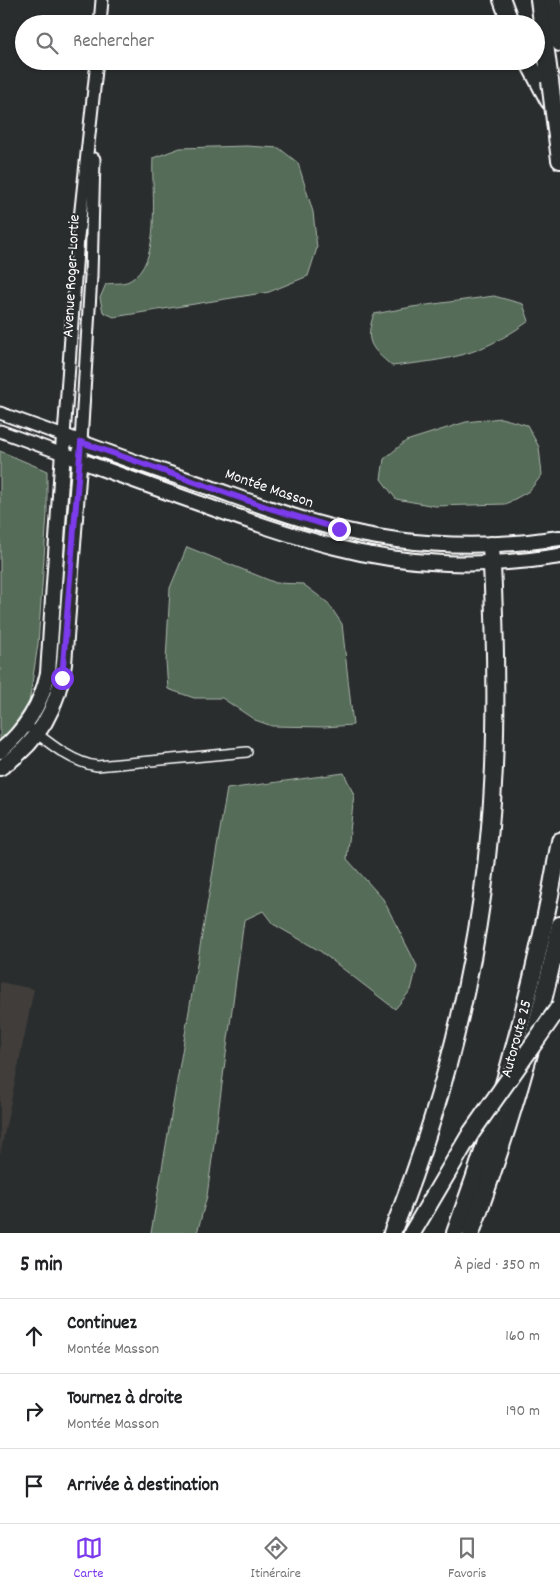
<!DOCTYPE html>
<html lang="fr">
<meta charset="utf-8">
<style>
body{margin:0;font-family:Dekko,sans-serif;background:#f6f6f6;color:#202124}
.stop{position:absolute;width:15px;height:15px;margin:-11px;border:4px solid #7c3aed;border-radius:50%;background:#fff}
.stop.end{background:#7c3aed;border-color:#fff;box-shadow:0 1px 5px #0008}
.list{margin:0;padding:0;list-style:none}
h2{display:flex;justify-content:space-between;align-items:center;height:65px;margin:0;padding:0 20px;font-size:21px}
h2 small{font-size:16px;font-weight:400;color:#757577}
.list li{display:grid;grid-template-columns:32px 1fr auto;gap:15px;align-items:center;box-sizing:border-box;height:75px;padding:0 20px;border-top:1px solid #e0e0e0}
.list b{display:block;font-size:19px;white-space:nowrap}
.list p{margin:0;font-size:16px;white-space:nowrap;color:#757577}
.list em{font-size:16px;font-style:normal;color:#757577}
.icon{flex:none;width:28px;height:28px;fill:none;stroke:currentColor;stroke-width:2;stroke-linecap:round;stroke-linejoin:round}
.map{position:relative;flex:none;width:560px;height:1233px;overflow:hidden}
.search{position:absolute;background:#fff;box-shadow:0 1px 4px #0004;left:15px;right:15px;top:15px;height:55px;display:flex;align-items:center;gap:12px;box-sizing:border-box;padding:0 18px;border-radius:28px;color:#757577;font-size:19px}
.sheet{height:290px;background:#fff}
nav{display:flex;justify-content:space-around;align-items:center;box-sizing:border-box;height:70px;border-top:1px solid #e0e0e0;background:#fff;font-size:14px;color:#757577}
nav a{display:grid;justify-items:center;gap:2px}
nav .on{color:#7c3aed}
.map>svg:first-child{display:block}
.built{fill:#3f3d3a}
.green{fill:#556c58;stroke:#aab6ac}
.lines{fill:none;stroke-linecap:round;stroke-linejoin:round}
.minor-casing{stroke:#fff;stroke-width:12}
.tertiary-casing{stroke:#fff;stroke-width:15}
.primary-casing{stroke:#fff;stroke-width:18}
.motorway-casing{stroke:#fff;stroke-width:20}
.minor{stroke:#2a2d2e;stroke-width:9}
.tertiary{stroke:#2a2d2e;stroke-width:11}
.primary{stroke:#2a2d2e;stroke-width:14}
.motorway{stroke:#2a2d2e;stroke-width:16}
.motorway-bridge-casing{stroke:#fff;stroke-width:20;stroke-linecap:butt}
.motorway-bridge{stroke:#2a2d2e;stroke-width:16}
.route{stroke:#7c3aed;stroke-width:6}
.labels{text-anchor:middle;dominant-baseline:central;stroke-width:4;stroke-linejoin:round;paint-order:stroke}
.street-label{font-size:16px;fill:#fff;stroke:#2a2d2e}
</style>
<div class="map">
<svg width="560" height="1233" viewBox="0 0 560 1233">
<rect width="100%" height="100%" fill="#2a2d2e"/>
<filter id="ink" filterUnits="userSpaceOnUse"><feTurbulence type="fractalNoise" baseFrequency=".02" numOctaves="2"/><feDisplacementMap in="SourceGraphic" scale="10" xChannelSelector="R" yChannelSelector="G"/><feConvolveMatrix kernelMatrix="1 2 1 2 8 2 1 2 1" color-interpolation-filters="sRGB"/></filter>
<g filter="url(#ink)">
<polygon class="built" points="0,982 34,989 0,1155"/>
<g class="green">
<path d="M246 146 279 148 298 163 313 212 317 248 308 276 269 292 114 317 103 312 100 298 106 284C112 283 123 284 129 281 163 264 151 191 153 158L180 148Z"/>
<path d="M494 296 523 304 529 321C478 357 451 359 392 366 371 348 364 342 374 314L412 307Z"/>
<polygon points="501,418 527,425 539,447 542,475 529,491 506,504 435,506 396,499 381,479 384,459 406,441 466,422"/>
<polygon points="0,451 47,471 47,514 38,644 29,703 9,732 0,741"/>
<polygon points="187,547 276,583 303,584 328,603 342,624 353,725 325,727 272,726 255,720 222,698 194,698 168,689 166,661 170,588"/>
<polygon points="344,773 354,795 347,859 383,899 417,966 411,990 395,1009 320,951 273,924 263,911 244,920 207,1196 197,1233 151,1233 227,789"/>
</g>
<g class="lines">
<g class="minor-casing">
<path id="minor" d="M26 725C47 741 70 762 97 766L247 752"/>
</g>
<g class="tertiary-casing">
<g id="tertiary">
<polyline points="100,24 102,0"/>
<polyline points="0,413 64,436 78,237 97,61"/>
<polyline points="0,431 63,454"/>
<polyline points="81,442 91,276 94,159"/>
</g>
</g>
<g class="primary-casing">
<g id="primary">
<path d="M63 454C108 471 153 487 198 503 243 519 288 535 335 547 407 566 486 568 560 556"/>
<path d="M0 751C26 730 41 705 48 673L64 436C112 455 162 471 211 488 248 501 285 515 323 525 400 546 481 550 560 538"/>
<path d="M0 768C38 744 58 708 64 664L80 452"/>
</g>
</g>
<g class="motorway-casing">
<g id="motorway">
<polyline points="502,0 511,24"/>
<polyline points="539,0 550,81"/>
<polyline points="554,0 560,43"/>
<polyline points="528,61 549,101"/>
<polyline points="556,129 560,160"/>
<path d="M392 1233C451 1085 487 926 494 767 497 693 495 619 491 545"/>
<polyline points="412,1233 471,1133"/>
<path d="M455 1233C502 1105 537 975 560 841"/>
<path d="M471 1233C508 1132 539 1030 560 925"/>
</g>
</g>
<use href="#minor" class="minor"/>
<use href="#tertiary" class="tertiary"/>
<use href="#primary" class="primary"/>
<use href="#motorway" class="motorway"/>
<g class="motorway-bridge-casing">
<g id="motorway-bridge">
<polyline points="550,81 556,129"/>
<polyline points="471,1133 560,1006"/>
</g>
</g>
<use href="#motorway-bridge" class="motorway-bridge"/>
</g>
</g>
<g class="lines" filter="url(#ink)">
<polyline class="route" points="62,678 81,442 272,509 339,529"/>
</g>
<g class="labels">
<g class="street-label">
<text transform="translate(72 276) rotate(-87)">Avenue Roger-Lortie</text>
<text transform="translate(269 489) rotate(19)">Montée Masson</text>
<text transform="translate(517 1039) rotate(-75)">Autoroute 25</text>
</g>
</g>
</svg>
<div class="stop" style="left:62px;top:678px"></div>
<div class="stop end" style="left:339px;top:529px"></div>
<div class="search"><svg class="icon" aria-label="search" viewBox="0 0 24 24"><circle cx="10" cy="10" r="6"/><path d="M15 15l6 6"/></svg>Rechercher</div>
</div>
<section class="sheet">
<h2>5 min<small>À pied · 350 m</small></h2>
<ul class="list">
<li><svg class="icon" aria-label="ahead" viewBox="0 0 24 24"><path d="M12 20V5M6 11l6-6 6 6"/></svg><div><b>Continuez</b><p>Montée Masson</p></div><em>160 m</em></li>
<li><svg class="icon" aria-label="right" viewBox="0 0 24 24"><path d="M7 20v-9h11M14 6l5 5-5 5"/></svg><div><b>Tournez à droite</b><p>Montée Masson</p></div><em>190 m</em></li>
<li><svg class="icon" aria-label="arrive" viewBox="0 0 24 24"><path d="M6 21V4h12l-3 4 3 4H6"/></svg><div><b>Arrivée à destination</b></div></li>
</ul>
</section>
<nav>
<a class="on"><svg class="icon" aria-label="map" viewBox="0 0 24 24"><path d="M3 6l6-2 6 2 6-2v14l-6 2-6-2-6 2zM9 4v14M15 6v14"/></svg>Carte</a>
<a><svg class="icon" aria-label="directions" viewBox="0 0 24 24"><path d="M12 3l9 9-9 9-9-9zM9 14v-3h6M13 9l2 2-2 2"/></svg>Itinéraire</a>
<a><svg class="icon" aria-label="saved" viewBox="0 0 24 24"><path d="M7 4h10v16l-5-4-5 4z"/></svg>Favoris</a>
</nav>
